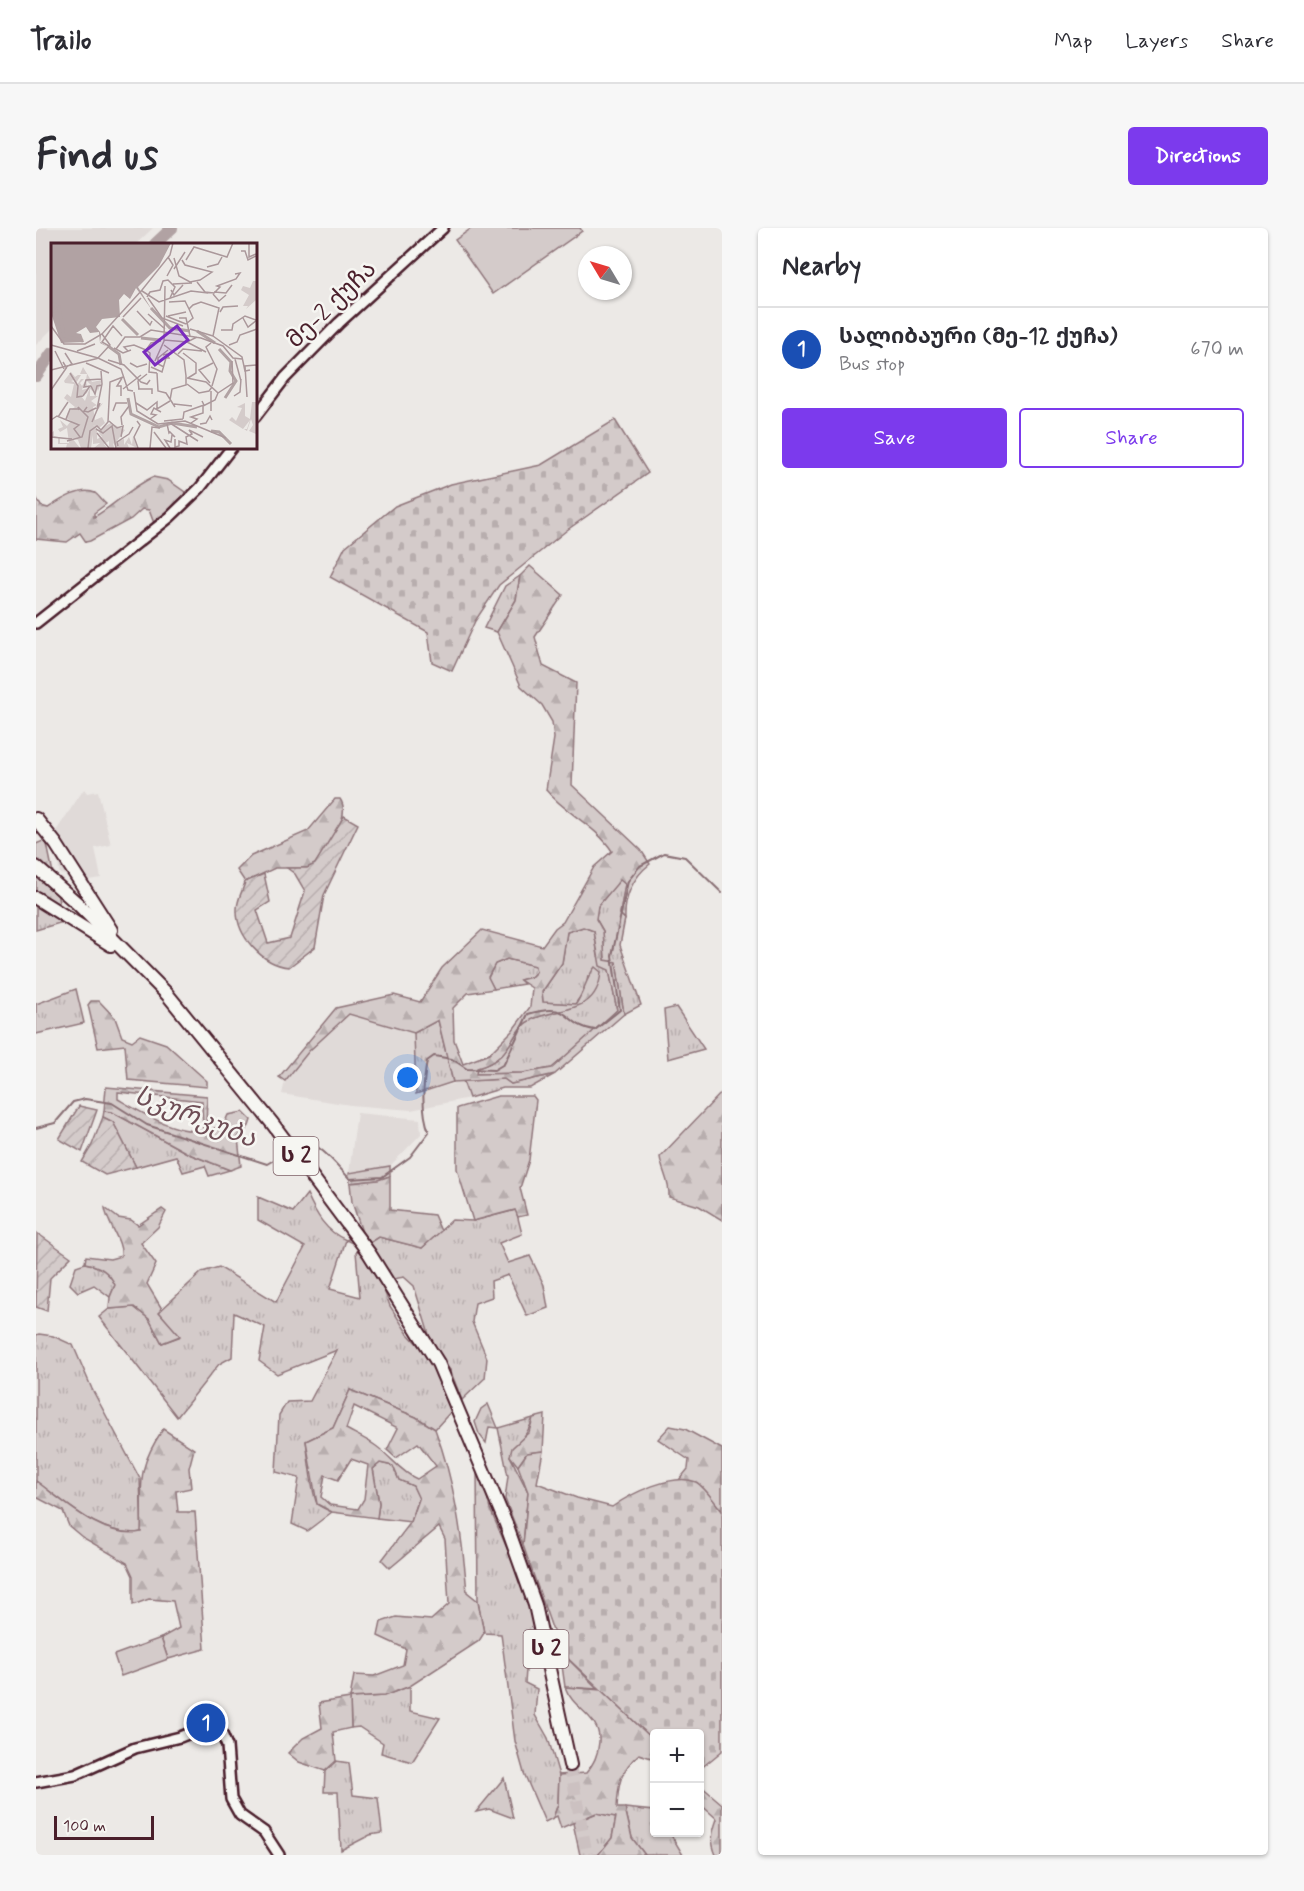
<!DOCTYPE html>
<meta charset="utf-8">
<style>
body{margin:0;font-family:Mynerve,"Noto Sans Georgian",sans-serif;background:#f7f7f7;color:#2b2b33}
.controls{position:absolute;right:18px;bottom:18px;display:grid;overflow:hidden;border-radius:6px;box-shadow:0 2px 4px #0004}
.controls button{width:54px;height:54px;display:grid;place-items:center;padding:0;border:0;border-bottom:2px solid #e1e1e2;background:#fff;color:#2b2b33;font:30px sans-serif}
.compass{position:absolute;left:542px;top:18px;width:54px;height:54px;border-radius:50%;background:#fff;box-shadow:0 2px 4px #0004;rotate:308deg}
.scale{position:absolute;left:18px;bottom:15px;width:100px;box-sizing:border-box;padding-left:6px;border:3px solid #4a1f2b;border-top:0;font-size:16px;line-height:21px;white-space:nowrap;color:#4a1f2b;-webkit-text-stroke:4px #f6f6f2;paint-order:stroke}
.you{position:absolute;left:372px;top:850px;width:21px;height:21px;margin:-15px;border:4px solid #fff;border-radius:50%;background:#1a73e8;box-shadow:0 0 0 9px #1a73e833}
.badge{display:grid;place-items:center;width:39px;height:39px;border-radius:50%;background:#7c3aed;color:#fff;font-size:20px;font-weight:700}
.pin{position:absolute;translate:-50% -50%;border:3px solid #fff;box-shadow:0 2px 6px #0006}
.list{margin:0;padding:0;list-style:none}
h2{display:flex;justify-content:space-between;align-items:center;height:78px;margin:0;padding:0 24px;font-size:26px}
h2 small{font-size:20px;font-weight:400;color:#7c7c81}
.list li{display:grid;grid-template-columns:39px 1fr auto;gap:18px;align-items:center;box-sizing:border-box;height:84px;padding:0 24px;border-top:2px solid #e1e1e2}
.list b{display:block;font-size:22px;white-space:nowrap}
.list p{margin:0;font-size:20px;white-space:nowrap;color:#7c7c81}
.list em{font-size:20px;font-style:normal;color:#7c7c81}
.actions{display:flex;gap:12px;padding:18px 24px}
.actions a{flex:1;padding:14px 0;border:2px solid #7c3aed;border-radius:6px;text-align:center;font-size:21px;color:#7c3aed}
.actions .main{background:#7c3aed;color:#fff}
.map{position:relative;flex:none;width:686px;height:1627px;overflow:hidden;border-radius:6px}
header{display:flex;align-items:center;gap:36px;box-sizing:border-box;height:84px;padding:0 30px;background:#fff;border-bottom:2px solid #e1e1e2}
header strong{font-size:28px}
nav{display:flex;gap:33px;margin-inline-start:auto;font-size:21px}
.intro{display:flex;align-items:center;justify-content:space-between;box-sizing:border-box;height:144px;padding:0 36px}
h1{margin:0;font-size:42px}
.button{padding:15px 27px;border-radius:6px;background:#7c3aed;color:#fff;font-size:21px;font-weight:700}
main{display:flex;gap:36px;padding:0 36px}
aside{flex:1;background:#fff;border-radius:6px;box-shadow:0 2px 4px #0004}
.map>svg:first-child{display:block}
.built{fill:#e0dad8}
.grass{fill:url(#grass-tufts);stroke:#8f757a;stroke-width:1.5}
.forest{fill:url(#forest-firs);stroke:#8f757a;stroke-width:1.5;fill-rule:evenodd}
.cemetery{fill:url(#cemetery-stones);stroke:#8f757a;stroke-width:1.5}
.garden{fill:url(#garden-furrows);stroke:#8f757a;stroke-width:1.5}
.pitch{fill:#d4cbca;stroke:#8f757a;stroke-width:1.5}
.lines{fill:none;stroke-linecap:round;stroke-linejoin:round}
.stream{stroke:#886e73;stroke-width:2}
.river{stroke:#b1a2a3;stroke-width:12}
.trunk-tunnel{stroke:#ccc1c1;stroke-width:12;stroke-dasharray:12 6;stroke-linecap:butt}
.tertiary-casing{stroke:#4a1f2b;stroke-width:14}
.trunk-casing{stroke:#4a1f2b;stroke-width:16}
.tertiary{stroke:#f6f6f2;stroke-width:9}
.trunk{stroke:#f6f6f2;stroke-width:12}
.labels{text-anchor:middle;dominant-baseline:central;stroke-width:5;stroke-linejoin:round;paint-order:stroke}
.shield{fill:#f6f6f2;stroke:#7e6067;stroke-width:1.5}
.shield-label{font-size:22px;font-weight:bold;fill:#4a1f2b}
.street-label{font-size:24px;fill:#4a1f2b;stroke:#f6f6f2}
.water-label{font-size:26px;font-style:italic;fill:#6e4d55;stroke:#f6f6f2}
.inset-river{fill:none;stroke:#b1a2a3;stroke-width:3}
.inset-road{fill:none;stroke:#ab989b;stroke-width:1.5}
.view{fill:#7b2cbf;fill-opacity:0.15;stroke:#7b2cbf;stroke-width:3}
.inset-edge{fill:none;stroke:#4a1f2b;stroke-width:3}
</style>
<header>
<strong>Trailo</strong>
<nav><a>Map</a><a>Layers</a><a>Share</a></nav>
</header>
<div class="intro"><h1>Find us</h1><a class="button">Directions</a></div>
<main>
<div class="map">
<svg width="686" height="1627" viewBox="0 0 686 1627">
<defs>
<pattern id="grass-tufts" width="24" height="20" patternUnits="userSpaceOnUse" patternTransform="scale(1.5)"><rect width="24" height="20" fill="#d4cbca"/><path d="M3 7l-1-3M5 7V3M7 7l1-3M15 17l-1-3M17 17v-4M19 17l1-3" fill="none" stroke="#b8aeae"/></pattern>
<pattern id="forest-firs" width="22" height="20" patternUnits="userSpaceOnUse" patternTransform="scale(1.5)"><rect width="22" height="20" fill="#d4cbca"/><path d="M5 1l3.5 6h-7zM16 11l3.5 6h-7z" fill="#b8aeae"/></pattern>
<pattern id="cemetery-stones" width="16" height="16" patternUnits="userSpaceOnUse" patternTransform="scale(1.5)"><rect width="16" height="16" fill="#d4cbca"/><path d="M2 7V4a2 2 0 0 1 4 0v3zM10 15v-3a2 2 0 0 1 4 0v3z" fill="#b8aeae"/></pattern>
<pattern id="garden-furrows" width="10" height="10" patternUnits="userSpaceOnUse" patternTransform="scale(1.5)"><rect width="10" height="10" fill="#d4cbca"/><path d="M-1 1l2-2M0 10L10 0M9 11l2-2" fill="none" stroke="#b8aeae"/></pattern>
</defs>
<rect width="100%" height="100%" fill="#ece9e6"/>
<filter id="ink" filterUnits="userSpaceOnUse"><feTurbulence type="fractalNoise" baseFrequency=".0167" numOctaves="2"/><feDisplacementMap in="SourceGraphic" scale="12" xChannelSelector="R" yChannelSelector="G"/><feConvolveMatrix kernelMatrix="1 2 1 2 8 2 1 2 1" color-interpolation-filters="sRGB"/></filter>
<g filter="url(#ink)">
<g class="built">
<polygon points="0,0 117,0 100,16 16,16 16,101 0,117"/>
<polygon points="48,561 51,565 62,563 75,617 59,620 65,650 52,652 24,646 16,609"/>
<polygon points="313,786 378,805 380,866 427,853 433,870 375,882 314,877 246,866 249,853 273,823"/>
<polygon points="321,885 384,891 385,906 354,938 313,945"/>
</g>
<g class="grass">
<polygon points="484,348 480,372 461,404 448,400 469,358"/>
<polygon points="7,613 11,616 27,694 0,702 0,616"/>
<polygon points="584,651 589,656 584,686 589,691 584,717 605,777 588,786 580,735 569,733 567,703 560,691 562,678"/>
<path d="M547 699 558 703 562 728 573 741 581 782 565 799 516 840 487 845 440 846 441 840C476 831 476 800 496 791 515 783 535 784 552 771V747L550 761 539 776 507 775 506 764 526 735 531 704Z"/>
<polygon points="471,731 499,738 500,744 495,749 484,752 488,756 458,761 452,750 459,736"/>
<polygon points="40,761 48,795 0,806 0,776"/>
<polygon points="640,779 668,821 632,831 628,782"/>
<polygon points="402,792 417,854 380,866 378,805"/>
<polygon points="519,846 494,860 467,860 433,870 427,853 468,851 475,856"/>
<polygon points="68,883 76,884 153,926 194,942 173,948 169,938 147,944 140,928 100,939 77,894 67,889"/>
<polygon points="354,938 354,948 342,952 314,955 313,945"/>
<path d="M271 966C280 986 289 1003 310 1012L294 1061 324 1069 320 1024 326 1020 342 1047 354 1078 372 1106 395 1131 418 1180 399 1201 380 1189 314 1162 297 1200 270 1213C272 1225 276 1272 282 1277 286 1280 292 1282 296 1284L271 1303 256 1296 263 1250 240 1244 243 1187 251 1174 274 1173 301 1122 241 1146 223 1133 229 1099 198 1085 196 1129 183 1136 141 1189 63 1089 73 1081 98 1079 113 1091 126 1115 143 1109 123 1084 166 1044 183 1039 240 1074 269 1019 222 992V969L257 984Z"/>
<polygon points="480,982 486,1006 463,1015 472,1035 494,1028 508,1057 512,1080 491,1088 472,1047 455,1053 456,1069 439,1075 436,1094 451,1130 449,1150 426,1172 414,1142 401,1127 395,1113 378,1058 368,1049 357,1051 332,1016 343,1009 386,1020 416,992 437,993"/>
<path d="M49 1035C63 1038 73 1043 79 1057L74 1069 58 1057 42 1064 34 1056 40 1038Z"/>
<path d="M3 1106 17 1108 37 1117 56 1161 104 1251 106 1304C67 1311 29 1274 0 1253V1107Z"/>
<path d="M497 1190C493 1205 483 1214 474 1228L492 1264 487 1317 469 1271 472 1248 462 1200Z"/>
<polygon points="344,1235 357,1238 363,1252 377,1258 383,1270 375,1294 341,1290 343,1275 337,1241"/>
<polygon points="441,1237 445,1242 454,1281 490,1364 505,1419 502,1432 490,1442 489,1455 501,1461 499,1487 512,1510 523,1547 522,1576 517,1590 509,1594 488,1545 479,1513 465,1406 448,1405 442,1373"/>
<polygon points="524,1423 562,1461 529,1459"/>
<polygon points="374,1458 374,1483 404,1490 376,1534 345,1525 347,1515 323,1499 315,1500 314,1470 347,1468"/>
<polygon points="300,1533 313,1535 317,1567 342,1570 346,1605 334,1607 305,1622 302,1564 288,1564 289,1543"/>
<polygon points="468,1550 477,1590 453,1581 440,1584"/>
<polygon points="589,1580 618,1583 618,1604 634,1605 647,1627 609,1627 596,1610"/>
<polygon points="561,1585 580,1589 576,1610 562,1627 544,1627 537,1595"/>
</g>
<g class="forest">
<path d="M117 249 132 252 149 264 145 274 119 298 113 282 106 281 95 291 54 313 50 314 44 305 31 314 0 311V269L5 278 12 280C23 273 45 258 59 265 62 267 66 273 70 276L58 285V289C79 277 95 259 117 249Z"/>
<path d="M494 338 527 367 499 409 507 438 540 455 536 557 605 622 614 636C597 649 588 669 589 691L584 686 589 656 584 652 562 678 560 691 567 703 569 732 580 734 588 786 519 846 475 856 468 851 417 854 402 792 378 805 313 786 273 823 249 853 243 849 300 780 358 767 384 774 406 740 446 702 506 718 519 700 527 694 558 639 576 623C559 597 530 586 510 562L518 510 516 494 506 477 485 458 461 404 480 372 484 348ZM547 699 558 703 564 738 573 742 581 782 516 840 487 845 440 846 441 840C479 830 473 802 495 792 523 778 561 788 565 744L559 739C550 750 548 764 540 776L507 774 506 764 526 735 531 704ZM471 731 499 738 500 744 495 749 484 752 496 760 494 779 476 803 453 826 427 836 418 812 417 780 432 765 458 761 452 749 459 736Z"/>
<path d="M299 571H304C317 589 289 620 279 636L272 640H239L209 654 201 642 215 628 272 603Z"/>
<polygon points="55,773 63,773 79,790 86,809 96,813 104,807 130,816 171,853 171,859 92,852 89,817 62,820 52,777"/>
<path d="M70 859 171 868 170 902 187 898 192 887 207 884 215 892 213 898 202 910 205 938 194 942 153 926 76 884 68 883ZM82 864 166 873 167 903C138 905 106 885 82 871Z"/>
<path d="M686 864V992L663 978 633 969C634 953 626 944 624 929Z"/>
<polygon points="462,868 497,868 500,872 493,932 484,960 491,987 482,989 479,982 437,993 421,941 421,880"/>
<polygon points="354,948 354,982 398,987 405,1003 386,1020 343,1009 326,1020 310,1012 326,1004 316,974 314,955 342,952"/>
<path d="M69 980 82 990 95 992 102 997 126 981 130 984 122 999 105 1015 120 1036 111 1056 126 1081 123 1084 144 1108 126 1115 113 1091 98 1079 73 1081 74 1069 79 1057C73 1043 63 1038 49 1035L50 1028 74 1031 85 1028C87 1013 71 996 69 980Z"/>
<path d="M314 1162 380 1189 399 1201C419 1255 426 1307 431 1364L442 1373 448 1405 443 1413 374 1458 348 1468 314 1470 315 1500 297 1504 300 1533 289 1543 263 1534 252 1525 267 1510 286 1500 283 1475 314 1470 318 1447 338 1448 367 1437 370 1421 342 1408 345 1394 360 1389 395 1392 413 1376 409 1311 403 1299 354 1340 346 1332 375 1294 383 1271 377 1258 363 1252 357 1238 344 1235 337 1241 343 1275 341 1290 296 1284 281 1276 270 1213 297 1200ZM318 1178 362 1200 351 1222 360 1230 382 1215 400 1238 381 1251C366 1245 354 1228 340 1218 330 1211 319 1206 310 1201ZM315 1231 332 1237 328 1271 322 1281 294 1277 285 1269 289 1247 302 1252Z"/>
<polygon points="452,1176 462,1200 453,1199 450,1215 443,1206 439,1194 445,1181"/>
<polygon points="509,1187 507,1223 491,1225 482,1238 474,1228 476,1220 493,1204 497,1190"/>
<polygon points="634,1198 649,1201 686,1221 686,1283 661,1255 643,1252 652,1241 653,1232 622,1211"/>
<path d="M127 1201 158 1221 153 1240 155 1260 140 1263 142 1284H159L169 1421 132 1431 125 1410 143 1400 137 1373 113 1371 97 1377V1348L91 1335 46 1309 33 1298 27 1283 0 1269V1253C29 1274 67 1311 105 1304 107 1256 98 1245 127 1201Z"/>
<path d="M529 1459 565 1462 618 1512V1531L603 1526C584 1542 582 1557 581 1580H589L596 1610 609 1627H562L576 1610 580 1589 560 1585 525 1600 521 1588 517 1590 522 1576 523 1547 550 1545C558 1535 562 1527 563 1514 565 1488 537 1482 529 1459Z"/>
<path d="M664 1557 686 1576V1627H680C674 1613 676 1605 681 1591L664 1576Z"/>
</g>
<g class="cemetery">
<polygon points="579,192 612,245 531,302 463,357 439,393 416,443 396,434 392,404 294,349 309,319 359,278 415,256 505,237"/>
<path d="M507 1223 501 1255 541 1270 576 1279C594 1266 638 1244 660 1254 669 1259 679 1275 686 1283V1523L664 1541V1506H618V1512L524 1423 487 1317 492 1264 482 1238 491 1225Z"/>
</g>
<g class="garden">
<path d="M308 588 322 596 288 667 279 719 253 739C227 737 200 708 201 681 201 672 207 662 209 654L228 646 234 674 221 682 232 715 254 710 269 663 259 646 251 640H271L279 636Z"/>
<polygon points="43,878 61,882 46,924 23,911"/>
<polygon points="67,889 77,894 100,939 69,947 46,934 56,917"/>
<polygon points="1,1005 35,1029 14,1050 11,1083 0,1079"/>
</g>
<g class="pitch">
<polygon points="436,0 544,0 546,3 457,66 419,12"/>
<polygon points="125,1410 132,1431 85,1448 78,1427"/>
</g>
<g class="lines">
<g class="stream">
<polyline points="407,6 414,0"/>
<polyline points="0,900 19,895 37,874 49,871 76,875 111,897 231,936 253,923"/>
<path d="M260 918 266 913C284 914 302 939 314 951L346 949 374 929 393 904C385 883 387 855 391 833L398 828 416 831 431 841 458 842 468 836 492 786C539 773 524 796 559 802L584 782 576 728 592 653 604 638 628 625 649 629 686 665"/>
</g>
<g class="river">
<polyline points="119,16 136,0"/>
<polyline points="0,148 16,125"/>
</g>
<polyline class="trunk-tunnel" points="534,1537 551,1627"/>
<g class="tertiary-casing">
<g id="tertiary">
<polyline points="219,189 249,150 303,95 407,0"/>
<polyline points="0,395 134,289 164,260 196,219"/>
<polyline points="0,1554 39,1547 99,1520 144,1509 176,1496 183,1499 191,1518 195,1571 204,1587 228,1604 243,1627"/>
</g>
</g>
<g class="trunk-casing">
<g id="trunk">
<polyline points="0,591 20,616 75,702"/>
<polyline points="0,639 42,676 131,766 236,895 333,1025 402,1135 470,1296 499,1377 534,1537"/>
<polyline points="0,670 75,717"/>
</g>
</g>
<use href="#tertiary" class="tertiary"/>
<use href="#trunk" class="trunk"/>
</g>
</g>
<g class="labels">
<g class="shield">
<rect x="237.5" y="909" width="45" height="38" rx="4.5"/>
<rect x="487.5" y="1402" width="45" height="38" rx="4.5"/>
</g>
<g class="shield-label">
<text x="260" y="928">ს 2</text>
<text x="510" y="1421">ს 2</text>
</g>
<g class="street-label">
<text transform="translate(296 77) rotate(-44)">მე-2 ქუჩა</text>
</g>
<g class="water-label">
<text transform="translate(159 890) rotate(21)">სკურკუბა</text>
</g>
</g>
<g transform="translate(15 15)">
<rect width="206" height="206" fill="#ece9e6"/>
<path d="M202 38H205V57L195 66 197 63H192L198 52 190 47 192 43 199 45ZM32 124 41 139 51 137 47 148 45 144 44 150 39 146V153H47L40 158 47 163 52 160 46 168V162L42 164 44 177 51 174 54 180 48 185 42 182 46 185V196L51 194 48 190 52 184 60 180 74 187 66 198 73 196V202L78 194 81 202 82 193 86 205 76 200 78 205H66L62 200 63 205H58V198L53 201 56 205H43L49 200 42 201V192L40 205H30L27 197 21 195 29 205H9H15L16 201H7V194H0V190L3 188V193L16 196 9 195V200H18L16 185 9 189 7 186 12 184 9 177 16 183 20 178 15 175 17 169 24 164 13 155 16 151 20 154 23 141 14 140 13 138 20 129 24 134 27 132H30L25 140 23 137 20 138 23 139 26 142 30 136H33L29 140 31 143 35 137 36 144H32L31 147 38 145 36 150 30 153 34 158 39 144 41 143 35 137 36 131H29ZM201 159H205V191L198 188 202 182 200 176 196 188 193 186H196L199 177 192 186 178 177 181 174 185 178 191 165 186 164 194 160V173L199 176Z" fill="#d4cbca"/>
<path d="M0 0H120L108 23 87 44 101 67 85 45 79 56 73 51 68 57 69 74 51 76 45 84 49 89 50 93 49 99 57 104 59 105 49 100 48 89 39 90 35 84 25 90 30 91 33 99 10 100 0 70Z" fill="#b1a2a3"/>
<path class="inset-river" d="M0 59 8 64 13 93 32 98M0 63 10 76 11 85M100 65 119 85 139 88M71 76 87 92M146 88 164 100M90 95 109 97M57 103 68 111 70 122M168 106 180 119 179 128 185 138 174 155M77 155 80 171 108 184 121 180 146 184M160 188 168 189 180 201"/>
<path class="inset-road" d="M198 0V14L205 11M190 8H194L197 17 205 13M123 15 128 33 139 39 149 37 161 29 134 22 131 17M135 17 143 4 176 14 182 0M156 24 167 21 171 14M123 26 134 9M116 33 122 22 117 14M146 39 154 49 163 50 169 44 166 43 185 36 189 30 184 31M122 41 141 40M120 47 123 52 132 42M91 48 108 59 140 48 157 50M163 49 175 50 181 42M162 51 168 58 175 52M96 54 99 49 109 47 112 38 117 37 124 44 119 55M97 55 111 75 132 83M118 59 134 58 138 66M86 68 99 82 101 78M169 69 172 64 187 63M97 71 114 86M115 73 135 81M117 73 135 69M72 74 90 55M128 75H135L139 93M192 75 197 84 206 77M135 81 142 75 138 66 142 62 150 59 168 65 162 93 191 114 194 128 199 127M0 83 13 101H34L51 91 91 47 119 12 122 0M139 86 162 93M170 87H181L182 81 194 73 205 77M146 94 136 99 155 109M113 97 136 99M160 100 155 104 166 126 161 143M0 102 47 115 70 126 77 147 82 148M113 102 133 117 135 133V142L121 146 119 157M178 102 186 99 189 92 206 86M58 103 51 99 62 83 71 93M63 105 72 110 80 107M65 106 74 94H89L100 87 150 95 172 103 182 115 191 116M95 107 99 110 98 129 106 130M95 107 100 100 110 98M4 108 13 126M26 108 44 101M77 108 73 104 83 102 95 107M132 110 145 120V130L137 135M127 111 132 106 151 108M47 115 59 102 51 91M184 116 190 138M57 117 73 122 90 139 96 141 99 137M104 118 113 98 114 43M12 119 15 124 21 121 14 110M35 120 58 130M79 120 86 124 96 121M100 124 111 129 115 115H118L116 111 112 112M113 124 107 121V115L117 107M0 127 48 115M19 130 27 143 26 154 32 153M106 130 107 148 115 150 124 164M136 135 155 139 167 150 164 157 152 163V170L140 174 146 176 140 180M159 140 148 127 162 120M136 141 148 150 158 148 161 144M40 143 44 151 46 143 51 142M72 146 90 132M87 146H101V151M88 146 87 138 96 131M0 147 16 124M160 148V168M83 149 86 168 107 181 134 178 175 195M167 150 182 140 181 118M32 153 39 143 33 144 35 137 51 136M70 153V143H66L71 135M183 153 189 149 190 136M196 154 194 123 206 122M85 160 96 167 106 159V166L119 158M123 161 141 163M36 164 33 168 37 169 45 165M46 166 51 141 50 128M62 168 65 160H76M7 174 17 159M15 176 19 166H27M99 176 105 172 100 171 103 165 110 169M132 176 133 169 153 162 151 158M0 177 6 173 28 182 23 186 29 194M58 178 66 185 72 183 70 194M86 178 89 182 83 194 87 205M113 178 132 176M41 179 49 160M119 180 147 198M116 181 118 190 119 189 124 194 121 192 120 199 114 197 119 205M149 181 155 180 159 173 161 177M71 182 70 174 78 163M45 186 52 190 61 183 65 205M103 189 115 205M46 190 58 205M0 194 21 196M124 196V204L128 203V198L136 201 135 194 141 191 138 187 152 194M16 198 31 194 37 174 27 164 28 167M67 203 66 199 78 191 82 184M37 205 39 188 46 183 50 187 57 179 59 139 72 134M99 205 101 184 109 185"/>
<path class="view" d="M126 83 137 97 104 122 93 109Z"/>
<rect width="206" height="206" class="inset-edge"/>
</g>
</svg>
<div class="controls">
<button>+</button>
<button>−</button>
</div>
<svg class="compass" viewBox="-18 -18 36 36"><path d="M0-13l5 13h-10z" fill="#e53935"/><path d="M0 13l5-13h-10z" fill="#7c7c81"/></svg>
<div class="scale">100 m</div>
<div class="you"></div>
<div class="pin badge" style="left:170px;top:1495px;background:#1a4fb4">1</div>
</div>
<aside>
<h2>Nearby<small></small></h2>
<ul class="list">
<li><span class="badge" style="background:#1a4fb4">1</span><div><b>სალიბაური (მე-12 ქუჩა)</b><p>Bus stop</p></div><em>670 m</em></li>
</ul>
<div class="actions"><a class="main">Save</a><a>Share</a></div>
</aside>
</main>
